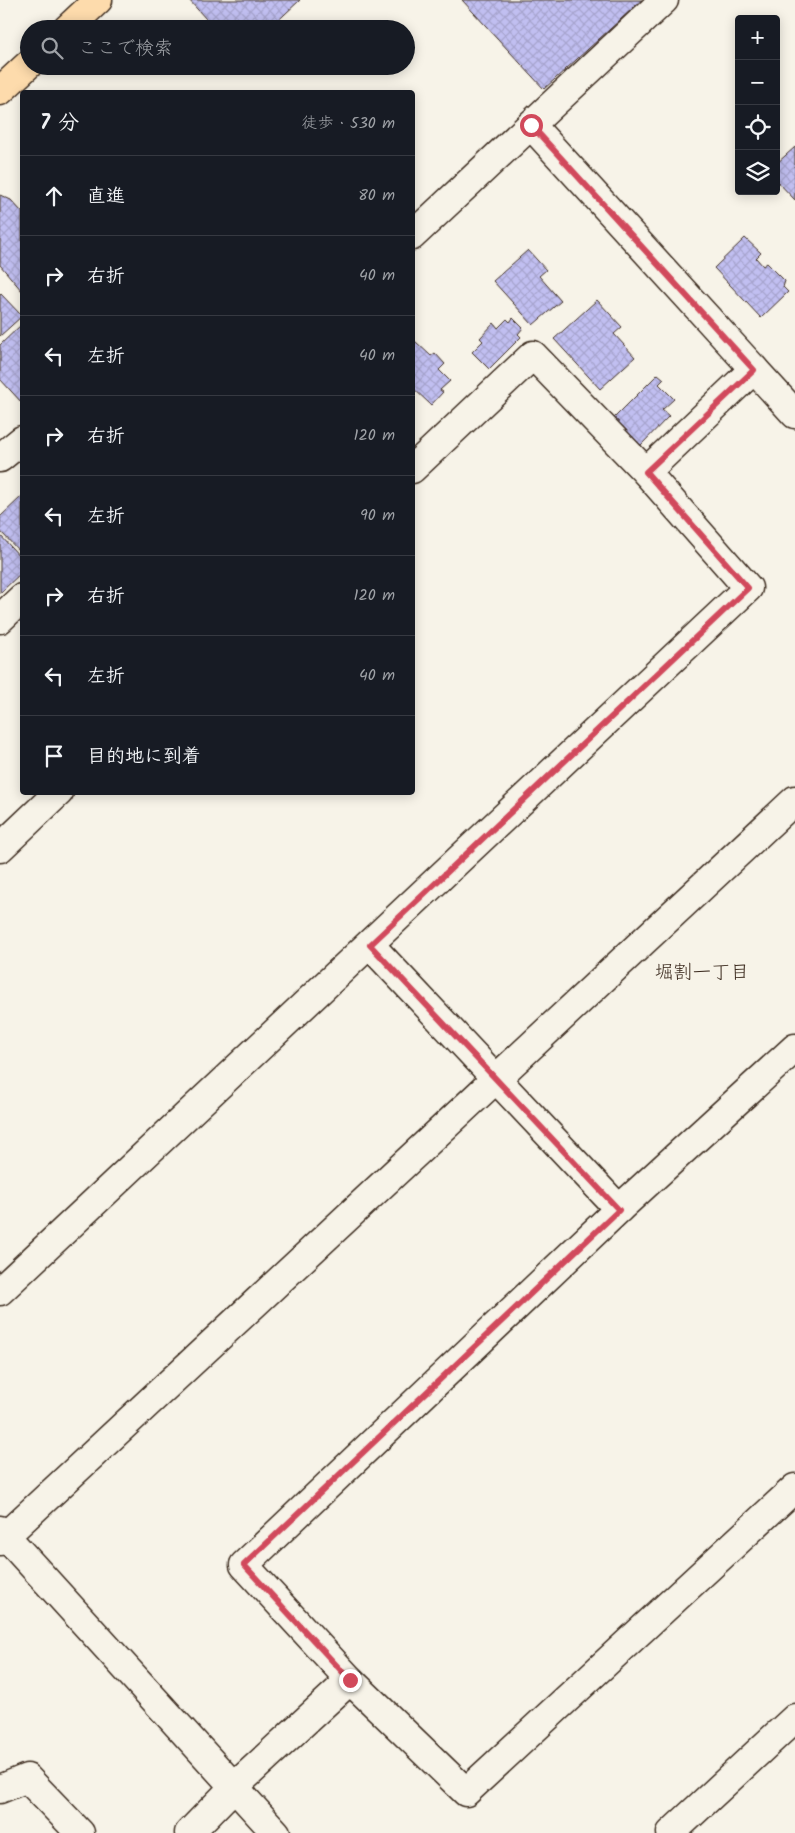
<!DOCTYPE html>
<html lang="ja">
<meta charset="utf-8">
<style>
body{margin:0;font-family:Kalam,"Klee One",sans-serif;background:#242831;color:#f1f3f6}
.controls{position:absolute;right:15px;top:15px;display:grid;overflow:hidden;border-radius:5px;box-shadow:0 2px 12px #0003}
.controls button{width:45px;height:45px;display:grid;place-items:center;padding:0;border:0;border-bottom:1px solid #363941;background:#171b24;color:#f1f3f6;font:25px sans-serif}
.stop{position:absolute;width:15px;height:15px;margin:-11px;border:4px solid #d1495b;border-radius:50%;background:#fff}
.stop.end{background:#d1495b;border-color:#fff;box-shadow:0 1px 5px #0008}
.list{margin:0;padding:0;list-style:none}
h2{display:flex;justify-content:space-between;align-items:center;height:65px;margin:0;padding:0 20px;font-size:21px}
h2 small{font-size:16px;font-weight:400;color:#9ea1a6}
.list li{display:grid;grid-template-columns:32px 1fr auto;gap:15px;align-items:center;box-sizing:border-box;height:80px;padding:0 20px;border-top:1px solid #363941}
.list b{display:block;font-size:19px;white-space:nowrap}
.list em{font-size:16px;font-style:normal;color:#9ea1a6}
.icon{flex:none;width:28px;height:28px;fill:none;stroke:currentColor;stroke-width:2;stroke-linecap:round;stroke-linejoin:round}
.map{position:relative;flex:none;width:795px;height:1833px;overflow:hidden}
.search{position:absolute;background:#171b24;box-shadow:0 2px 12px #0003;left:20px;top:20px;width:395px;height:55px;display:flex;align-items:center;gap:12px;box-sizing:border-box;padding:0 18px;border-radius:28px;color:#9ea1a6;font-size:19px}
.panel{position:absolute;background:#171b24;box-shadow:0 2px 12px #0003;left:20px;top:90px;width:395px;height:705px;border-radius:5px}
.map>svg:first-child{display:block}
.building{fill:url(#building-cross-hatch);stroke:#3b2a1e}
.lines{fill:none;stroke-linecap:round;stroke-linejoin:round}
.minor-casing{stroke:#3b2a1e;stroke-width:31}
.highway-casing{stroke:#3b2a1e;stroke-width:31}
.minor{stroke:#f7f3e8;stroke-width:28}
.highway{stroke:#fddbac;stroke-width:28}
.route{stroke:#d1495b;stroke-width:6}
.labels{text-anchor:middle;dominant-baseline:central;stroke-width:4.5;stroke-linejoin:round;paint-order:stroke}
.neighbourhood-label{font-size:19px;fill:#3b2a1e;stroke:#f7f3e8}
</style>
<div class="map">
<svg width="795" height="1833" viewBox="0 0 795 1833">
<defs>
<pattern id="building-cross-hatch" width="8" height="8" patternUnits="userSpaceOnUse" patternTransform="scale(1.25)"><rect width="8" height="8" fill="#c1bff1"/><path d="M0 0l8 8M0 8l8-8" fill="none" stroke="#a7a4ce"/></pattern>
</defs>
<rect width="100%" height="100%" fill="#f7f3e8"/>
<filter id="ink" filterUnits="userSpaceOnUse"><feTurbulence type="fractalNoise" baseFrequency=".02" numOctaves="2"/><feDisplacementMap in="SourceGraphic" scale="10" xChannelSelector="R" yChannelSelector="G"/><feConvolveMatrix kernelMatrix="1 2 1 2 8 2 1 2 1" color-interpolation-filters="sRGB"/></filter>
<g filter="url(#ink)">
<g class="building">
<polygon points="189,0 300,0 269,29 215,29"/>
<polygon points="462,0 642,0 544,89"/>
<polygon points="795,147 795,200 776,180 776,164"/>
<polygon points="0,195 11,200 22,212 22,291 0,265"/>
<polygon points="745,238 761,253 756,258 763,266 767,263 785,281 783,287 788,292 761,318 714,268"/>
<polygon points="528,250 546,270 539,276 561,301 533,325 493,281"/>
<polygon points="0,293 22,316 0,336"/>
<polygon points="597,300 622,327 614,334 635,357 600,389 554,339"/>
<polygon points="513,318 523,328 518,334 521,337 489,369 472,352 483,341 480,338 494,323 498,328 507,319 510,322"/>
<polygon points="22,324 22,403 0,379 0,345"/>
<polygon points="415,341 431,356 435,353 445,364 439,370 450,381 440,390 443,392 431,405 412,387 412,344"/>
<polygon points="658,374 664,379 659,384 674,399 662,410 669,416 640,446 613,419"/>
<polygon points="22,496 22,554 0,531 0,517"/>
<polygon points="0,535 22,559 22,572 0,593"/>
</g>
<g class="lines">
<g class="minor-casing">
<g id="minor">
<polyline points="531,125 795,414"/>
<polyline points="412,236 664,0"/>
<polyline points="0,458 22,440"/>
<polyline points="646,472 754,369"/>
<polyline points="0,619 22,598"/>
<polyline points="0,848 59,792"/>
<polyline points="370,945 619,1209"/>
<polyline points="795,1048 619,1209 244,1565 350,1680 466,1792 795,1488"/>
<polyline points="0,1291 748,588 646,472 533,355 412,469"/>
<polyline points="0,1530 276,1833"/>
<polyline points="0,1541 795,800"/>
<polyline points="0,1789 27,1778 80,1833"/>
<polyline points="189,1833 233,1788 350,1680"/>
<polyline points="671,1833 795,1718"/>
</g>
</g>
<g class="highway-casing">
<g id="highway">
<polyline points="67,29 98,0"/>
<polyline points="0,91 29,64"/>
</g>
</g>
<use href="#minor" class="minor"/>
<use href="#highway" class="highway"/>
</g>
</g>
<g class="lines" filter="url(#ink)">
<polyline class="route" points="350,1680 244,1565 619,1210 370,945 748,588 646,472 754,370 531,125"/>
</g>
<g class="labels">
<g class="neighbourhood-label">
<text x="702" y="973">堀割一丁目</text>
</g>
</g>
</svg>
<div class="controls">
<button>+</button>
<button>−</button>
<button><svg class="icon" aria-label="locate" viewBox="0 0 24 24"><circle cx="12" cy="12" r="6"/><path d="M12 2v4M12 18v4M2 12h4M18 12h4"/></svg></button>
<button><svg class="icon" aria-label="layers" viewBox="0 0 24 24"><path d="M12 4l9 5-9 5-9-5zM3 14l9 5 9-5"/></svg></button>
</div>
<div class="stop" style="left:531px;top:125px"></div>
<div class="stop end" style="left:350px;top:1680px"></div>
<div class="search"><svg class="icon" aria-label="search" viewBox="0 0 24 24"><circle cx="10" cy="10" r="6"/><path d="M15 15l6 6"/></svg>ここで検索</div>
<section class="panel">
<h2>7 分<small>徒歩 · 530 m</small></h2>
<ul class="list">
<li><svg class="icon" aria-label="ahead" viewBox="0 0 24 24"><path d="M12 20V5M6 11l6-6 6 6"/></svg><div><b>直進</b></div><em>80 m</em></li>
<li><svg class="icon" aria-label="right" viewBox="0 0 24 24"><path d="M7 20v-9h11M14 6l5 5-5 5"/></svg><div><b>右折</b></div><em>40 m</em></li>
<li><svg class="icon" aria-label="left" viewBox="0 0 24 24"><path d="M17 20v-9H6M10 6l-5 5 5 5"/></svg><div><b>左折</b></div><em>40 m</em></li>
<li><svg class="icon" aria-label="right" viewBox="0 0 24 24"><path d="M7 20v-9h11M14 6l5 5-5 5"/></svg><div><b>右折</b></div><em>120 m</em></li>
<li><svg class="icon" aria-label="left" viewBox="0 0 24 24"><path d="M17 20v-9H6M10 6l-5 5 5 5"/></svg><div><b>左折</b></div><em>90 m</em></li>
<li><svg class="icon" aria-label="right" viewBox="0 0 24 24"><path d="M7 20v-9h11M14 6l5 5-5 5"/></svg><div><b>右折</b></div><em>120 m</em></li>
<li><svg class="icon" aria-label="left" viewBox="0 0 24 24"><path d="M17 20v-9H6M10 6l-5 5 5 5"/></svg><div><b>左折</b></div><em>40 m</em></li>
<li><svg class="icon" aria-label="arrive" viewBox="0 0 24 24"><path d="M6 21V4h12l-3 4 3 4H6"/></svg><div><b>目的地に到着</b></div></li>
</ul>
</section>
</div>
